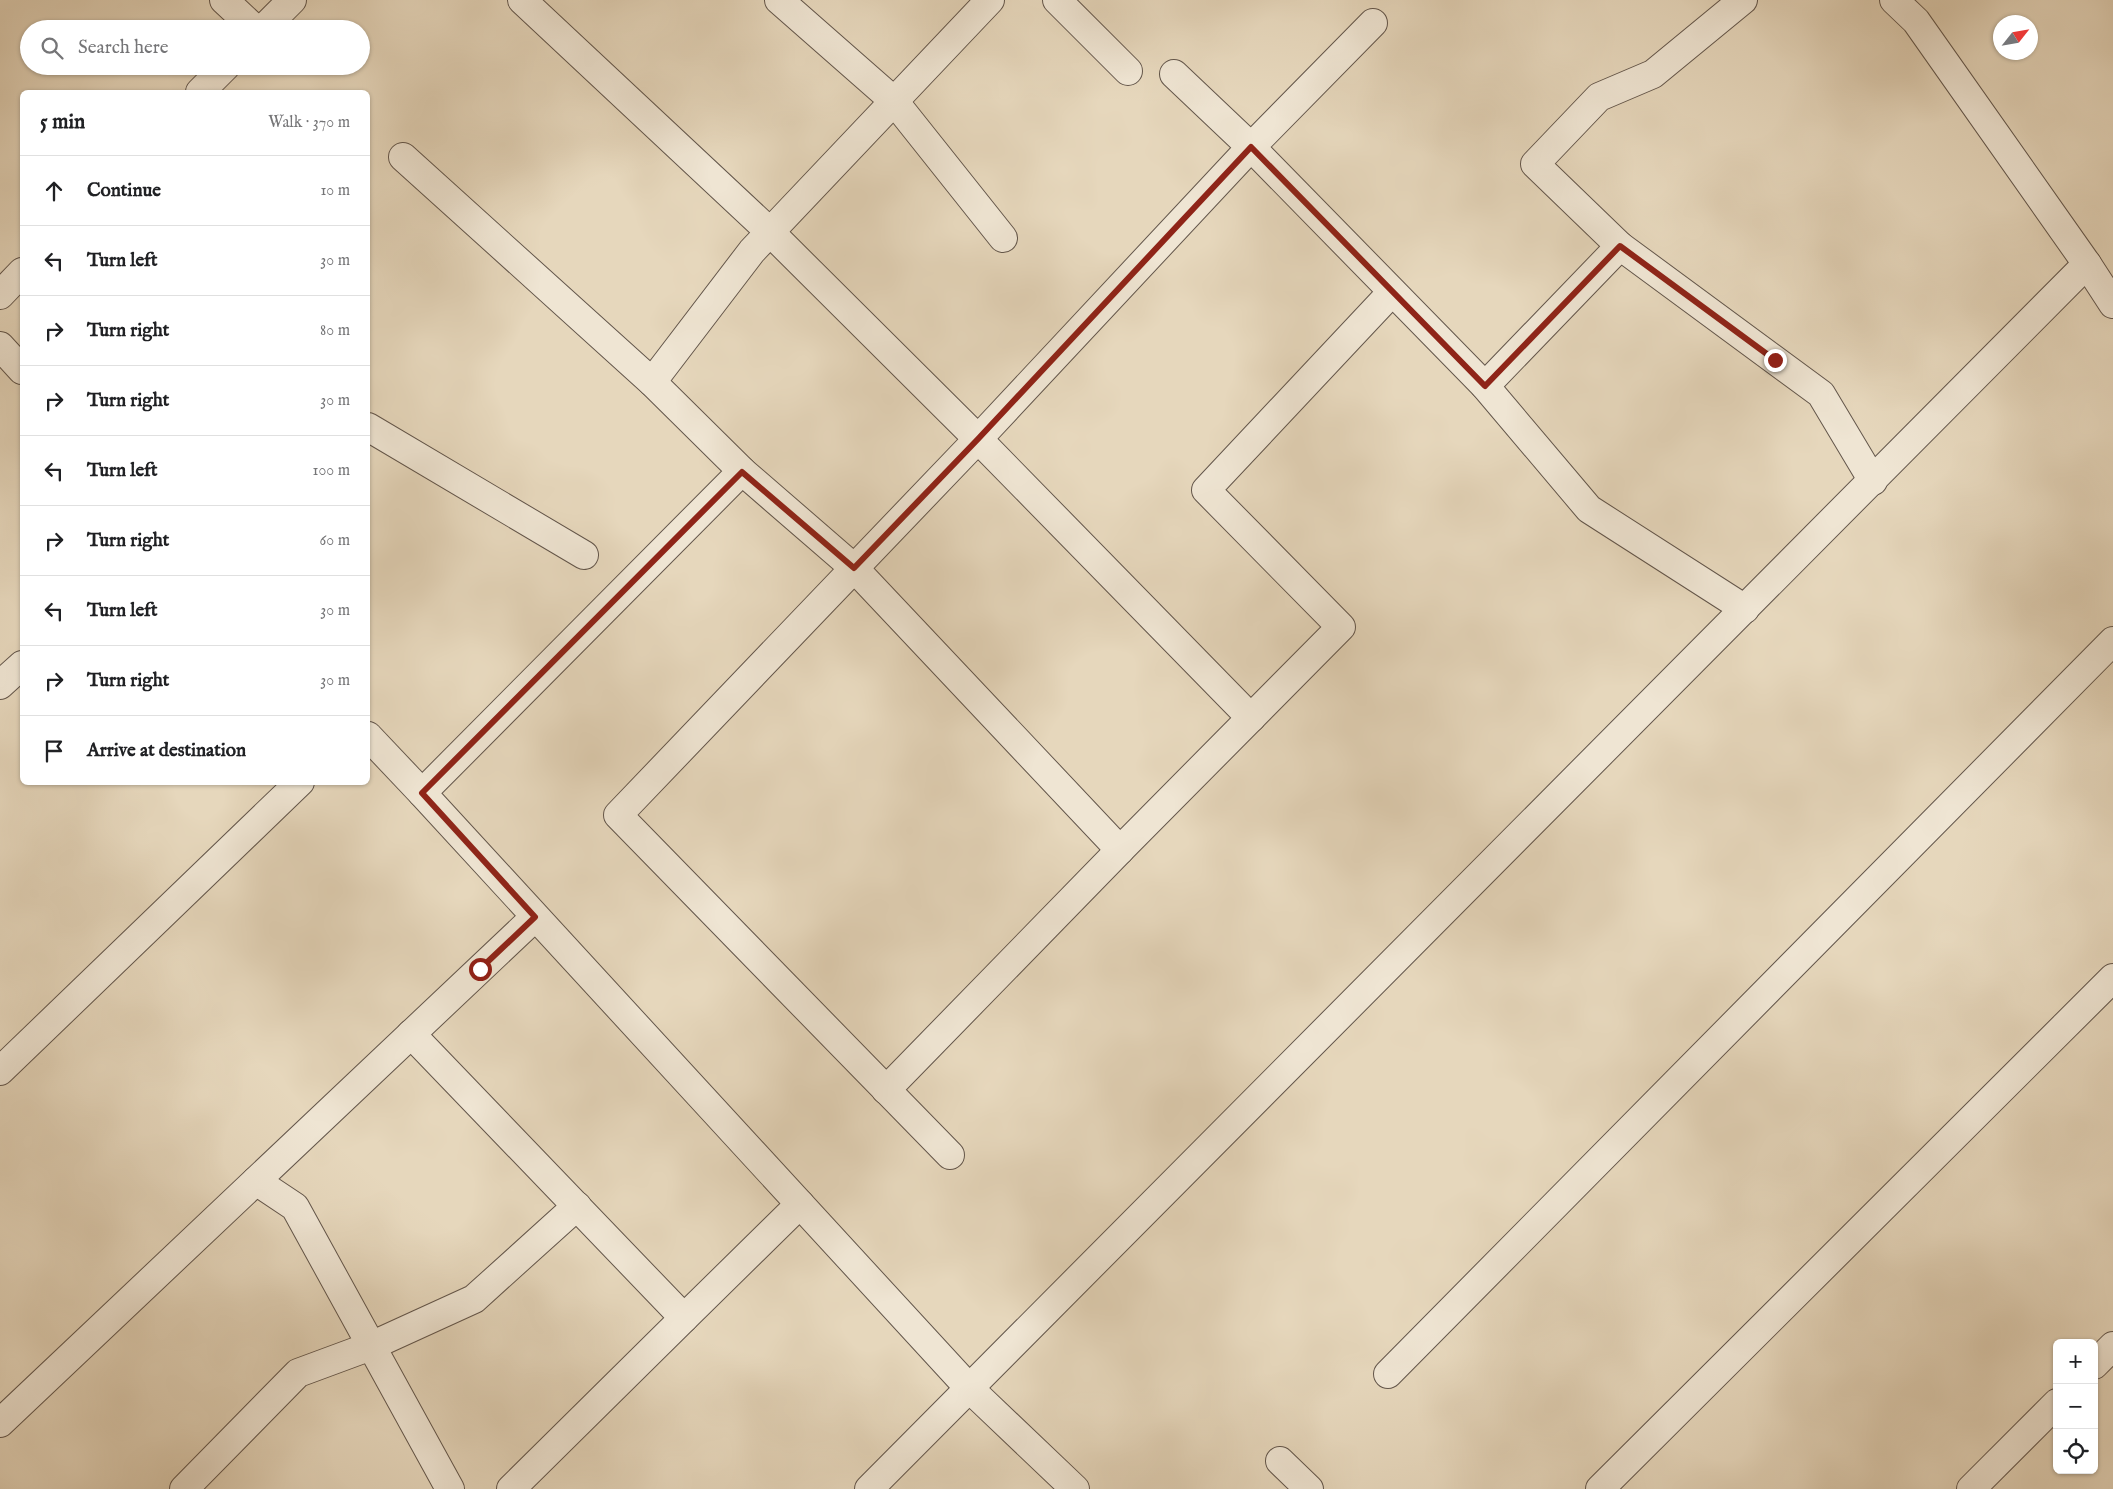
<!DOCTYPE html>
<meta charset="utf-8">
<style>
body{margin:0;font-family:"IM FELL English",serif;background:#f6f6f6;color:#202124}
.controls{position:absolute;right:15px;bottom:15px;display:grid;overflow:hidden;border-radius:8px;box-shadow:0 1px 4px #0004}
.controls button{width:45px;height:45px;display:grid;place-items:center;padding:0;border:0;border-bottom:1px solid #e0e0e0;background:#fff;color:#202124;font:25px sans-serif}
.compass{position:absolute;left:1993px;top:15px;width:45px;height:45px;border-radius:50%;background:#fff;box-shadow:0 1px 4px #0004;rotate:59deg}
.stop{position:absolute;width:15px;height:15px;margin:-11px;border:4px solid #8f2418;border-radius:50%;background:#fff}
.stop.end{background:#8f2418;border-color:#fff;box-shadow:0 1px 5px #0008}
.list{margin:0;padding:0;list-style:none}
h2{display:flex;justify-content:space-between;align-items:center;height:65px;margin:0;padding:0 20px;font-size:21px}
h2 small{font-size:16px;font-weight:400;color:#757577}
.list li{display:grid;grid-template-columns:32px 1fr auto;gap:15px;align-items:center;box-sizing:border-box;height:70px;padding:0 20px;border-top:1px solid #e0e0e0}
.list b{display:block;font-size:19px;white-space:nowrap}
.list em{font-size:16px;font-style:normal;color:#757577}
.icon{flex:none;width:28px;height:28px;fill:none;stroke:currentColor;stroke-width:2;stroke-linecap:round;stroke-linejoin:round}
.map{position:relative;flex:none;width:2113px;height:1489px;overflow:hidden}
.search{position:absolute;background:#fff;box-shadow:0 1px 4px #0004;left:20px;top:20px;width:350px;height:55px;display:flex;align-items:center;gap:12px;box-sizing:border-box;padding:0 18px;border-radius:28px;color:#757577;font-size:19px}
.panel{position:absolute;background:#fff;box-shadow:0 1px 4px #0004;left:20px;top:90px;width:350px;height:695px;border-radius:8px}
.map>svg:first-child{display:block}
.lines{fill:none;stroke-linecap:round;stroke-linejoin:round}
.minor-casing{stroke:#63564b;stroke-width:30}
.minor{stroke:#efe5d3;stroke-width:28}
.route{stroke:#8f2418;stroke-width:6}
</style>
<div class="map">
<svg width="2113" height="1489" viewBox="0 0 2113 1489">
<rect width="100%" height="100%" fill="#e6d7bc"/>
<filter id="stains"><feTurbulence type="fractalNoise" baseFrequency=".004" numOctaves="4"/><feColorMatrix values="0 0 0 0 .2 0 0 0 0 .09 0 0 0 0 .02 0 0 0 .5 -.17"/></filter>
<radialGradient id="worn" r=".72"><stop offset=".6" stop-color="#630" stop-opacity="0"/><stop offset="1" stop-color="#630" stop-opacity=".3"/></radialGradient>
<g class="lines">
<g class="minor-casing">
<g id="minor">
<polyline points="224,0 255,29"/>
<polyline points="522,0 770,232 978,439 1251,718"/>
<polyline points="779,0 894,101 1003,238"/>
<polyline points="990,0 752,251 652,382 742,471 422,793 970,1389 1075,1489"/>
<polyline points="1057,0 1128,71"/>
<polyline points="1894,0 1916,21 2087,264 2113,304"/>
<polyline points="263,29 292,0"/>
<polyline points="1174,74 1251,147 1373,23"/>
<polyline points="200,92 226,66"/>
<polyline points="403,157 652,382"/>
<polyline points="1620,246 1821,394 1873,481"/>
<polyline points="0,295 22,272"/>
<polyline points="0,346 22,370"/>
<polyline points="1485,386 1589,509 1745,609"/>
<polyline points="368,427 584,555"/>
<polyline points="742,471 854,568 1120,850 1341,627 1206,490 1392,292"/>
<polyline points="0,685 22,665"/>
<polyline points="368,736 422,793"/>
<polyline points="411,1034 684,1318 511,1489"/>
<polyline points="0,1071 300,782"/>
<polyline points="886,1090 1120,850"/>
<polyline points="950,1155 618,815 978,439 1251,147 1485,386 1620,246 1535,164 1599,97 1653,74 1743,0"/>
<polyline points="256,1181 295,1207 450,1489"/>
<polyline points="684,1318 800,1204"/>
<polyline points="2094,1365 2113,1346"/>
<polyline points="1388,1374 2113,641"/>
<polyline points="0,1423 535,917"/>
<polyline points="1280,1461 1309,1489"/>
<polyline points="184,1489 298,1373 371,1346 474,1299 577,1206"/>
<polyline points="869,1489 2087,264"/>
<polyline points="1600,1489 2113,978"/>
<polyline points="1971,1489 2057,1403"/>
</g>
</g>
<use href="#minor" class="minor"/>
</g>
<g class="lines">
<polyline class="route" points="480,969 535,917 422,793 742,472 854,568 978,439 1251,147 1485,386 1620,246 1775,360"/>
</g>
<rect width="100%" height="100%" filter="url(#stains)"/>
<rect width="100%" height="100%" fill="url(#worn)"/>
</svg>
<div class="controls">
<button>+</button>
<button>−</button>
<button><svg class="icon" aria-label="locate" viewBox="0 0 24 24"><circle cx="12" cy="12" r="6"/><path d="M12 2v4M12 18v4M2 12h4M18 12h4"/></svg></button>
</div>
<svg class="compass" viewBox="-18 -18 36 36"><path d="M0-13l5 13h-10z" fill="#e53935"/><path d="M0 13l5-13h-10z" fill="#757577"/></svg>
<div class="stop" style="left:480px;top:969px"></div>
<div class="stop end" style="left:1775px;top:360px"></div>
<div class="search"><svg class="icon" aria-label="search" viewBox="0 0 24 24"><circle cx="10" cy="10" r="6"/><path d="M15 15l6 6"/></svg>Search here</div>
<section class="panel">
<h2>5 min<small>Walk · 370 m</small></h2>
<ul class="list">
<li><svg class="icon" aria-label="ahead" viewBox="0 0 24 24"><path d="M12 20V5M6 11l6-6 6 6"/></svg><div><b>Continue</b></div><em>10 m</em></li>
<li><svg class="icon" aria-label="left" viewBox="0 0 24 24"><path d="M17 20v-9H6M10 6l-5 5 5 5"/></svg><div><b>Turn left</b></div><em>30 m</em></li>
<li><svg class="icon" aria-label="right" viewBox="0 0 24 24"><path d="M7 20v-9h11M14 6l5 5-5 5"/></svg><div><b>Turn right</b></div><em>80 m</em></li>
<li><svg class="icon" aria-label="right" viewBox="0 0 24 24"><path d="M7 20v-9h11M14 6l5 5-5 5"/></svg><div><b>Turn right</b></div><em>30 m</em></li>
<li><svg class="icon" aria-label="left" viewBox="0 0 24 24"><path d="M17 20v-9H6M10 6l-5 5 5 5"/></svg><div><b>Turn left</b></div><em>100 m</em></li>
<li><svg class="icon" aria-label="right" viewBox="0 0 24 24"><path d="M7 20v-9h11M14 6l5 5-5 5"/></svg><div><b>Turn right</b></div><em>60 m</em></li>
<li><svg class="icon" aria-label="left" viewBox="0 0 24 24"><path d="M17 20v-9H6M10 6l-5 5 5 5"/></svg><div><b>Turn left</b></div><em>30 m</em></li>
<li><svg class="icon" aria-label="right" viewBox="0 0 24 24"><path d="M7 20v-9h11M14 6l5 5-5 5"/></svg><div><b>Turn right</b></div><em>30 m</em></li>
<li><svg class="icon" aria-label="arrive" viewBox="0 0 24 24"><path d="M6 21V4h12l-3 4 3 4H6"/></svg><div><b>Arrive at destination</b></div></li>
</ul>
</section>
</div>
